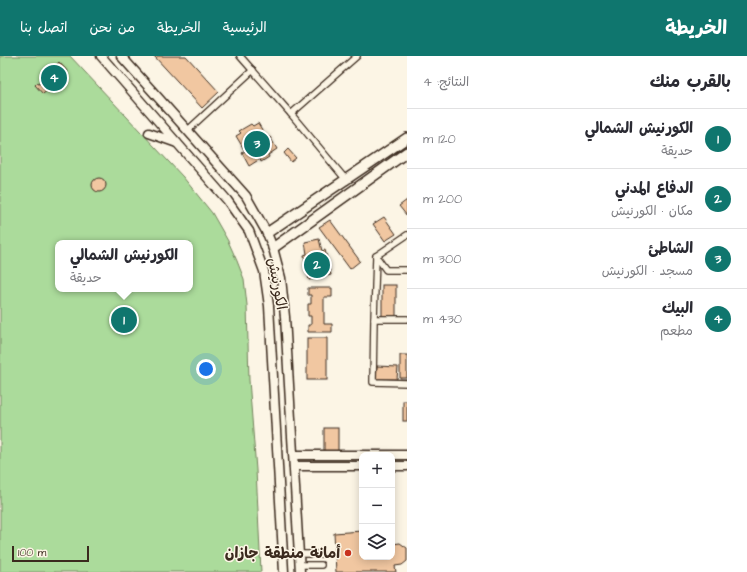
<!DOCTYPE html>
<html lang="ar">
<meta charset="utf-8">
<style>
body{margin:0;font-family:"Architects Daughter","Playpen Sans Arabic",sans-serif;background:#f7f7f7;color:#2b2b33;direction:rtl}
.controls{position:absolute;right:12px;bottom:12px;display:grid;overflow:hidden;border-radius:8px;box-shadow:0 2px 10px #0003}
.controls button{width:36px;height:36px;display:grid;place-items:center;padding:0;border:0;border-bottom:1px solid #e1e1e2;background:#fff;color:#2b2b33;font:20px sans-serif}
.scale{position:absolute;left:12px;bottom:10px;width:77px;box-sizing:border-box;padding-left:4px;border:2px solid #3b2a1e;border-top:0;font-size:11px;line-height:14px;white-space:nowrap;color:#3b2a1e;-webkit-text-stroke:3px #fcf5e5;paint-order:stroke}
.you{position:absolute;left:206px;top:313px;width:14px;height:14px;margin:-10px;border:3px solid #fff;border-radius:50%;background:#1a73e8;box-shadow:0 0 0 6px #1a73e833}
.badge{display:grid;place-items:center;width:26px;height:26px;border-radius:50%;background:#0f766e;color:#fff;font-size:13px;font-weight:700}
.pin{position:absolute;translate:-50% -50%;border:2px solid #fff;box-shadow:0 1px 4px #0006}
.popup{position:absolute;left:55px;top:184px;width:138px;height:52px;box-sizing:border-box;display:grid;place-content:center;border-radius:8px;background:#fff;filter:drop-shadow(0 1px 3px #0005);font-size:13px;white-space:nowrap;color:#7c7c81}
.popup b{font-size:15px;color:#2b2b33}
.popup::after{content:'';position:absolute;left:50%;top:100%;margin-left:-8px;border:8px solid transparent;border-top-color:#fff}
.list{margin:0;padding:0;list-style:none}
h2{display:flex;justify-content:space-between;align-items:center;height:52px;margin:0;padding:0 16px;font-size:17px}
h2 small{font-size:13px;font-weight:400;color:#7c7c81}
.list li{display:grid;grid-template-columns:26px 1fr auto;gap:12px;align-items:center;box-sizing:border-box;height:60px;padding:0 16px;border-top:1px solid #e1e1e2}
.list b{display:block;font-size:15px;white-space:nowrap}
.list p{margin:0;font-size:13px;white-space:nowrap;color:#7c7c81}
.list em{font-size:13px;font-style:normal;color:#7c7c81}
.icon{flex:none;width:22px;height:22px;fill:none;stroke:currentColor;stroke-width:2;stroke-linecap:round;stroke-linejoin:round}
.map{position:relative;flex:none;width:407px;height:516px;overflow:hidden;direction:ltr}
header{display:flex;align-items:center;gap:24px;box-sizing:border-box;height:56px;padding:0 20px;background:#0f766e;color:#fff}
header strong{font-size:19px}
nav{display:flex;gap:22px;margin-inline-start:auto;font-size:14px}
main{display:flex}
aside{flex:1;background:#fff}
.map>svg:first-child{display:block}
.green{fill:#abdb9b;stroke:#73825c;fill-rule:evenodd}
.building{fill:#f1c7a1;stroke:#3b2a1e}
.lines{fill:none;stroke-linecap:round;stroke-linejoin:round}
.street-casing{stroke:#3b2a1e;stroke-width:8}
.secondary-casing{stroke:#3b2a1e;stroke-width:11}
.primary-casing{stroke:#3b2a1e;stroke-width:12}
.street{stroke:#fcf5e5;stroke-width:5.5}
.secondary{stroke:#fcf5e5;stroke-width:8}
.primary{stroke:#fcf5e5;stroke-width:9}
.poi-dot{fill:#c8321e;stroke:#fcf5e5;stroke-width:1.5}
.labels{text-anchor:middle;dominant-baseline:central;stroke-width:3;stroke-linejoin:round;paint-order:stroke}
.street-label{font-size:15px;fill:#3b2a1e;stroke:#fcf5e5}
.poi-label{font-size:15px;font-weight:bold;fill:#3b2a1e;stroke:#fcf5e5;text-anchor:end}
</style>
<header>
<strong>الخريطة</strong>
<nav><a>الرئيسية</a><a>الخريطة</a><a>من نحن</a><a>اتصل بنا</a></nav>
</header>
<main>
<aside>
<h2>بالقرب منك<small>النتائج: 4</small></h2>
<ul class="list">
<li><span class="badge">1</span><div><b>الكورنيش الشمالي</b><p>حديقة</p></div><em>120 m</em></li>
<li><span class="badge">2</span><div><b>الدفاع المدني</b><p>مكان · الكورنيش</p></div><em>200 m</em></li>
<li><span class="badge">3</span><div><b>الشاطئ</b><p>مسجد · الكورنيش</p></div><em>300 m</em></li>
<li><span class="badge">4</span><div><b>البيك</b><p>مطعم</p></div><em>430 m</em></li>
</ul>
</aside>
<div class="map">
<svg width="407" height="516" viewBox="0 0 407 516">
<rect width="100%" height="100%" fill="#fcf5e5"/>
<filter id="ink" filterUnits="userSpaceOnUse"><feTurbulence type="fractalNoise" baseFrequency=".025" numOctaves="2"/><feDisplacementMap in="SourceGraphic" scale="8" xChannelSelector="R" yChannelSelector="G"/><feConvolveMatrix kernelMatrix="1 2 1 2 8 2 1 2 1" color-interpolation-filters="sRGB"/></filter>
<g filter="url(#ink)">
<path class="green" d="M0 0H70L183 121 212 157 228 185 237 205 244 223 247 249 249 324 256 414 261 516H0ZM58 187H190V233H58Z"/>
<g class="building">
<polygon points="154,0 186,0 219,36 202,52"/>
<polygon points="59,6 68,16 43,38 35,29 37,27 39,28 56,13 54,11"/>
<polygon points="258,67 267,82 270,81 277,93 268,99 269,101 261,106 260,103 249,110 242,97 245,95 236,80 241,77 239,75 251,68 253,70"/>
<circle cx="253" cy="83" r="4"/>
<polygon points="288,93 296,102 291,106 284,97"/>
<circle cx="99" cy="129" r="7"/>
<polygon points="407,144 407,160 399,150"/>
<polygon points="384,161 396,178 385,185 373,168"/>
<polygon points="330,164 360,205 350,213 319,171"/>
<polygon points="319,183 322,195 325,194 331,219 309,224 304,199 307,198 305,186"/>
<rect x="382" y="229" width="14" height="31"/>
<polygon points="308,232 332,232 332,241 324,241 324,268 332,268 332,276 308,276 308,269 311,269 311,260 308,260 308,248 311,248 311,239 308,239"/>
<rect x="307" y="282" width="20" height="42"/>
<rect x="400" y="299" width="7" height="23"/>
<polygon points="377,310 398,311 397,323 376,323"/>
<rect x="403" y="345" width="4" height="20"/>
<rect x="324" y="372" width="14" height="24"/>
<polygon points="362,475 362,501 392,501 392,484 392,488 400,487 407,492 407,505 402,509 395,510 396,516 336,516 334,477"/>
</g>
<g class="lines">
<g class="street-casing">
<g id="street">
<polyline points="240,0 291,58"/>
<polyline points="188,74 253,14"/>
<polyline points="347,125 291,58 357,0"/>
<polyline points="407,179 376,200 386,214 407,214"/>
<polyline points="374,263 376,200"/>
<polyline points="407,263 374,263 373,326 407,327"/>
<polyline points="299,498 320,498"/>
<polyline points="299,509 321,509"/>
</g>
</g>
<g class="secondary-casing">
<g id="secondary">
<polyline points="101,0 227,144 249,175 264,215 269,250 284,516"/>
<polyline points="121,0 246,140 267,177 273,192 281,222 285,261 300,516"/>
<polyline points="149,77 177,87"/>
<polyline points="294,399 407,399"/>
<polyline points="294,410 362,410"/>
<polyline points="392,410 407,410"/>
</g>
</g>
<g class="primary-casing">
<g id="primary">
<polyline points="267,177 407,82"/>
<polyline points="273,192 407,96"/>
</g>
</g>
<use href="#street" class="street"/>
<use href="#secondary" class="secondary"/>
<use href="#primary" class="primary"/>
</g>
</g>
<circle class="poi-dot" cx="348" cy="497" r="4"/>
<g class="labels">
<g class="street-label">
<text transform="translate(277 228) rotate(80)">الكورنيش</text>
</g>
<g class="poi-label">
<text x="340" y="497">أمانة منطقة جازان</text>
</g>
</g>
</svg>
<div class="controls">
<button>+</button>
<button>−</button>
<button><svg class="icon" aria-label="layers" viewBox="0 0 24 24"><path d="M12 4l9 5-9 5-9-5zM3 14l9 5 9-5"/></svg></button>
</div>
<div class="scale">100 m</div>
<div class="you"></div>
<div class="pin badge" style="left:124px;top:264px">1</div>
<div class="popup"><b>الكورنيش الشمالي</b>حديقة</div>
<div class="pin badge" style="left:317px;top:209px">2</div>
<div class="pin badge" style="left:257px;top:88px">3</div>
<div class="pin badge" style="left:54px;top:22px">4</div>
</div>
</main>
